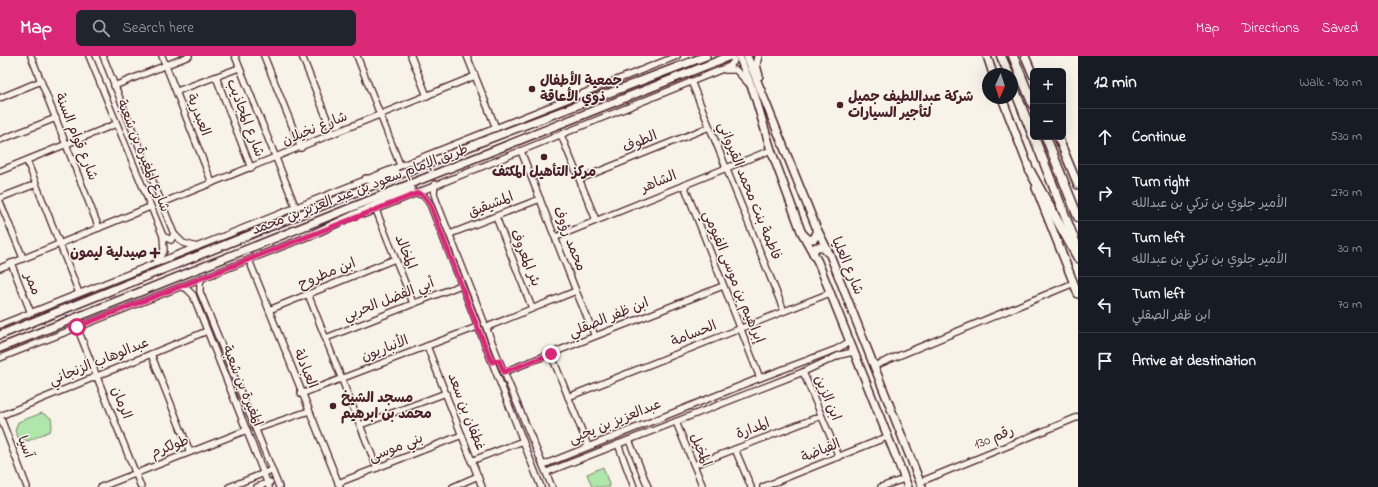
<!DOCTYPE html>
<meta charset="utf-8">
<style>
body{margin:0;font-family:"Indie Flower","Playpen Sans Arabic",sans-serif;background:#20242c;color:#f1f3f6}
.controls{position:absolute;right:12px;top:12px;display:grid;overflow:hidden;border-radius:6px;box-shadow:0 4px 16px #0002}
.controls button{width:36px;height:36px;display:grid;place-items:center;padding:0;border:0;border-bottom:1px solid #363941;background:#171b24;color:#f1f3f6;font:20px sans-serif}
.compass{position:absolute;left:982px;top:12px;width:36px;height:36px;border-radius:50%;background:#171b24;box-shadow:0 4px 16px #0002;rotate:183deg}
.stop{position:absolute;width:12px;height:12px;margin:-9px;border:3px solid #db2777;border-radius:50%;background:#fff}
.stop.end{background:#db2777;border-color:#fff;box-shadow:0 1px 4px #0008}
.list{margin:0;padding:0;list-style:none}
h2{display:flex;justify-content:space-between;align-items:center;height:52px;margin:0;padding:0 16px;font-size:17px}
h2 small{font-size:13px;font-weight:400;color:#9ea1a6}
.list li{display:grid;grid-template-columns:26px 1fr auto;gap:12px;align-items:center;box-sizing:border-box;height:56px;padding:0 16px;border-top:1px solid #363941}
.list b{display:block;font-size:15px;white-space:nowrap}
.list p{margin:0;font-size:13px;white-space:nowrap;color:#9ea1a6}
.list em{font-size:13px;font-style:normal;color:#9ea1a6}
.icon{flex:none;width:22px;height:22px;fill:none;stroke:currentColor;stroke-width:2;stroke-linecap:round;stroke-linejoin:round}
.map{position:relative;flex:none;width:1078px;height:431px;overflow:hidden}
header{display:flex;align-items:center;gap:24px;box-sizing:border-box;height:56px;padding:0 20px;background:#db2777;color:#fff}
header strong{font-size:19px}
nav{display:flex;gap:22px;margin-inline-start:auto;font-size:14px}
.search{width:280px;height:36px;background:#20242c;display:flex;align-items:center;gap:10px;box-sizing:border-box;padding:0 14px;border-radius:6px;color:#9ea1a6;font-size:15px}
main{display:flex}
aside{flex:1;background:#171b24}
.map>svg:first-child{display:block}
.green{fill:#afe7ab;stroke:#7c836b}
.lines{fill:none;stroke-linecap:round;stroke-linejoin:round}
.minor-casing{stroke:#4a1f2b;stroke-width:8}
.major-casing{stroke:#4a1f2b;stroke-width:10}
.highway-casing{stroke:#4a1f2b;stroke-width:11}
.minor{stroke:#f7f3e8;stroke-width:5.5}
.major{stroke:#f7f3e8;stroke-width:7}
.highway{stroke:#f7f3e8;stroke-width:8}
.route{stroke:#db2777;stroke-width:5}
.poi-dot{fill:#4a1f2b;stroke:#f7f3e8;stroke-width:1.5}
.labels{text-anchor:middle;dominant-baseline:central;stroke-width:3;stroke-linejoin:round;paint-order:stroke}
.poi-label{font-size:14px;font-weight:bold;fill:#4a1f2b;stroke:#f7f3e8;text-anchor:start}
.street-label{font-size:14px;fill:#4a1f2b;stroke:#f7f3e8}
</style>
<header>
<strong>Map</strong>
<div class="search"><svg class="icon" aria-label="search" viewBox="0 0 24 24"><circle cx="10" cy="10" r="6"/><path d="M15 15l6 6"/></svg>Search here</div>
<nav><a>Map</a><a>Directions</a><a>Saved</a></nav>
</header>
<main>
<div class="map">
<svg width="1078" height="431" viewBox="0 0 1078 431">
<rect width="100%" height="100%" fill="#f7f3e8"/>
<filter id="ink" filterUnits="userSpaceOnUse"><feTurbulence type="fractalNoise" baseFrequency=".025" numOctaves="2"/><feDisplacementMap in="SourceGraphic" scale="8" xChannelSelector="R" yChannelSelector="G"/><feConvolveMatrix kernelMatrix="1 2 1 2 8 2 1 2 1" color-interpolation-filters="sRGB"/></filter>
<g filter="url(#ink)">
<g class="green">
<polygon points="42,357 51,362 52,368 50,375 28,385 19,383 15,375 18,366"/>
<polygon points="603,411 610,431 592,431 587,418"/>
</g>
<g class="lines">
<g class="minor-casing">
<g id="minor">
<polyline points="31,0 99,172"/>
<polyline points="89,0 163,180 164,195 156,206"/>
<polyline points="103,0 174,178 183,187 197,191"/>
<polyline points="162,0 212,127"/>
<polyline points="235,0 296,152"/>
<polyline points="264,0 301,92"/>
<polyline points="302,0 333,78"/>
<polyline points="357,0 400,109"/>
<polyline points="411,0 427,40"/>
<polyline points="467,0 496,72"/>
<polyline points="725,14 736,14 748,27"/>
<polyline points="216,21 251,112"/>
<polyline points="691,25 784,255"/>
<polyline points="114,30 189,0"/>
<polyline points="177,35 239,12"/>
<polyline points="0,42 41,25"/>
<polyline points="561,79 596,164"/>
<polyline points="0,84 56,62"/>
<polyline points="521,95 576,235 595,280"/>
<polyline points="27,105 79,237"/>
<polyline points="0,115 116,68"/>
<polyline points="580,123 709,71"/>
<polyline points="435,128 434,137 436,144 499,304 552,431"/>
<polyline points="684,129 760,322"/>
<polyline points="417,137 424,140 430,148 541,431"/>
<polyline points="0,142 36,128"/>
<polyline points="0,146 23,202"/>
<polyline points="162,147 475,20"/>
<polyline points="376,154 413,247"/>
<polyline points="365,158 730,10 734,5 732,0"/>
<polyline points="496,161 532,252"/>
<polyline points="450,178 540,143"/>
<polyline points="163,180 171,184 174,178"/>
<polyline points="556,181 771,94"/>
<polyline points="249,204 340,431"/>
<polyline points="11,207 31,257"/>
<polyline points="0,212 150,151"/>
<polyline points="202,222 200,227 200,236 279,431"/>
<polyline points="181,231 187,233 193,239 269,431"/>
<polyline points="308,238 377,412"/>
<polyline points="269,254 395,203"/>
<polyline points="0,269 677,0"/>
<polyline points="77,271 141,431"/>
<polyline points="487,271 576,235"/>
<polyline points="326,282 461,229"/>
<polyline points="427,290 482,431"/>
<polyline points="151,298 190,396"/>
<polyline points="551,298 588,390"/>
<polyline points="0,302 314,178"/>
<polyline points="874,310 1074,227"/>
<polyline points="504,316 723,230"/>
<polyline points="803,316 839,401"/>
<polyline points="301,338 477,271"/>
<polyline points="568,341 830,237"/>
<polyline points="0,360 207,275"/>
<polyline points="0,360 27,431"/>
<polyline points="676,366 703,431"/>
<polyline points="360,369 446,337"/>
<polyline points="256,373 309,355"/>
<polyline points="629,384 648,431"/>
<polyline points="618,388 634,431"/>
<polyline points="735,393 751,431"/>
<polyline points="471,405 523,385"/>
<polyline points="543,409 760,322 837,293 849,286"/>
<polyline points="694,409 821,360"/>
<polyline points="547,416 803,316 840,299 853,296"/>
<polyline points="920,426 1078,361"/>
<polyline points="338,427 462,379"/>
<polyline points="101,431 247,374"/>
<polyline points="229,431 272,414"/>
<polyline points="257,431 270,426"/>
<polyline points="453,431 478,420"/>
<polyline points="763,431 887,381"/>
<polyline points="881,431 904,423"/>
</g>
</g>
<g class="major-casing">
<g id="major">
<polyline points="739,0 754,37 771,94 801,175 818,206 908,431"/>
<polyline points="747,0 816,171 830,199 922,431"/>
<polyline points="758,0 756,9 759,20"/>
<polyline points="987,0 993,18"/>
<polyline points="1025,0 1033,19"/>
<polyline points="1002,42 1032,120"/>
<polyline points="1058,81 1078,129"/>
<polyline points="366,123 374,124 395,116"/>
<polyline points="1036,132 1078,238"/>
<polyline points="803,178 808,183 814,183 816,179 816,172"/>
<polyline points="311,179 411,133"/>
<polyline points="815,200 813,197 816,191 823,191 827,196"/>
<polyline points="0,279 486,84 706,0"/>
<polyline points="0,292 730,0"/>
</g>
</g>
<g class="highway-casing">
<g id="highway">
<polyline points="1001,0 1009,18"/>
<polyline points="1013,0 1033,49"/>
<polyline points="1012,27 1033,80"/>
<polyline points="1034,81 1078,193"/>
<polyline points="1046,81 1078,161"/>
<polyline points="1030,115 1078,202"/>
</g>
</g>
<use href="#minor" class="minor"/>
<use href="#major" class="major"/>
<use href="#highway" class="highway"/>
</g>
</g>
<g class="lines" filter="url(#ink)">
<polyline class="route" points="77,271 418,137 424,140 430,148 477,270 492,306 499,304 504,316 551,298"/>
</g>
<g class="poi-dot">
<circle cx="532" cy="33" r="4"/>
<circle cx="840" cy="49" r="4"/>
<circle cx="544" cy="101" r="4"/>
<path d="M153 191h4v4h4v4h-4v4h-4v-4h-4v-4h4z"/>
<circle cx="333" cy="350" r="4"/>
</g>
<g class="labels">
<g class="poi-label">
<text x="540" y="25">جمعية الأطفال<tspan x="540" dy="16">ذوي الأعاقة</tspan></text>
<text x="848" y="41">شركة عبداللطيف جميل<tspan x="848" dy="16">لتأجير السيارات</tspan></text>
<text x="544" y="116" text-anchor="middle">مركز التأهيل المكثف</text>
<text x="147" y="197" text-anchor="end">صيدلية ليمون</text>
<text x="341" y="342">مسجد الشيخ<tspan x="341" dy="16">محمد بن ابرهيم</tspan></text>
</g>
<g class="street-label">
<text transform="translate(198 59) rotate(69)">العبدرية</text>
<text transform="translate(245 62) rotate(69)">شارع المجاذيب</text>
<text transform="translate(315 73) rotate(-22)">شارع نخيلان</text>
<text transform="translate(76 81) rotate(68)">شارع قوام السنة</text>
<text transform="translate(640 86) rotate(-22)">الطوف</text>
<text transform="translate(143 100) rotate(68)">شارع المغيرة بن شعبة</text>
<text transform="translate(659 126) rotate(-22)">الشاهر</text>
<text transform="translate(360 134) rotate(-21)">طريق الإمام سعود بن عبد العزيز بن محمد</text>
<text transform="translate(749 135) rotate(68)">فاطمة بنت محمد القيرواني</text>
<text transform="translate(491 149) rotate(-21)">المشيقيق</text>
<text transform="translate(569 183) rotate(69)">محمد رؤوف</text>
<text transform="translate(405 196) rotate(68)">المخالد</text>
<text transform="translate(525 202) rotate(68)">بئر المعروف</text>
<text transform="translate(847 210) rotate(67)">شارع العليا</text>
<text transform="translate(327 218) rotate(-22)">ابن مطروح</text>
<text transform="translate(733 221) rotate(68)">إبراهيم بن موسى الفيومي</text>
<text transform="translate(32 228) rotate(68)">ممر</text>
<text transform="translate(389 244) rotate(-21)">أبي الفضل الحربي</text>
<text transform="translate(609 262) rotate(-22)">ابن ظفر الصقلي</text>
<text transform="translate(694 278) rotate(-22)">الحسامة</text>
<text transform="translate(385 293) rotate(-21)">الأنباريون</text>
<text transform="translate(99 306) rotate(-22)">عبدالوهاب الزنجاني</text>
<text transform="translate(305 313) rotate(68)">العبادلة</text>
<text transform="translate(242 330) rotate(68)">المغيرة بن شعبة</text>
<text transform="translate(827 342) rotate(67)">ابن الزين</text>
<text transform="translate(121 347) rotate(68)">الرمان</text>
<text transform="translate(466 356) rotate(69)">غطفان بن سعد</text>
<text transform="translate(615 366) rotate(-22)">عبدالعزيز بن يحيى</text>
<text transform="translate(753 373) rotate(-21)">المدارة</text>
<text transform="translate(994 382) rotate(-22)">رقم 130</text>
<text transform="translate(25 391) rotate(69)">آسيا</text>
<text transform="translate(170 391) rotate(-21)">طولكرم</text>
<text transform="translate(396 392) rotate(-21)">بني موسى</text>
<text transform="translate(700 394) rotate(67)">المخيل</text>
<text transform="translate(821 395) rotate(-22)">الفياضة</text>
</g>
</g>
</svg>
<div class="controls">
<button>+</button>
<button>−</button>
</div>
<svg class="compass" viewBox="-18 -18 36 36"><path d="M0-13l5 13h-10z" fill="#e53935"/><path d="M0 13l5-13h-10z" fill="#9ea1a6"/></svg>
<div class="stop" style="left:77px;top:271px"></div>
<div class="stop end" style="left:551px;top:298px"></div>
</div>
<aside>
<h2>12 min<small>Walk · 900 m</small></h2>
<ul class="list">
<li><svg class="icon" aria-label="ahead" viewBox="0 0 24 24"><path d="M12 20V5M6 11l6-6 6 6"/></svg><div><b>Continue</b></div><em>530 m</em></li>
<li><svg class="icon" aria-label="right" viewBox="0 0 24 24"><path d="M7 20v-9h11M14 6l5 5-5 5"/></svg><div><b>Turn right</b><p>الأمير جلوي بن تركي بن عبدالله</p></div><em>270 m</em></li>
<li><svg class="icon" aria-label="left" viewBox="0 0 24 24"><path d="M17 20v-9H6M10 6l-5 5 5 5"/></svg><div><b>Turn left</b><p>الأمير جلوي بن تركي بن عبدالله</p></div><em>30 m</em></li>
<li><svg class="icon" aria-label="left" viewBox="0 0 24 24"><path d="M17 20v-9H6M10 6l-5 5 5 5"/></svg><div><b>Turn left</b><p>ابن ظفر الصقلي</p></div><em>70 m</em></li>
<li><svg class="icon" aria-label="arrive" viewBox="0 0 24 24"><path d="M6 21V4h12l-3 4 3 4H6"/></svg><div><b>Arrive at destination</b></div></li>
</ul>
</aside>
</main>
